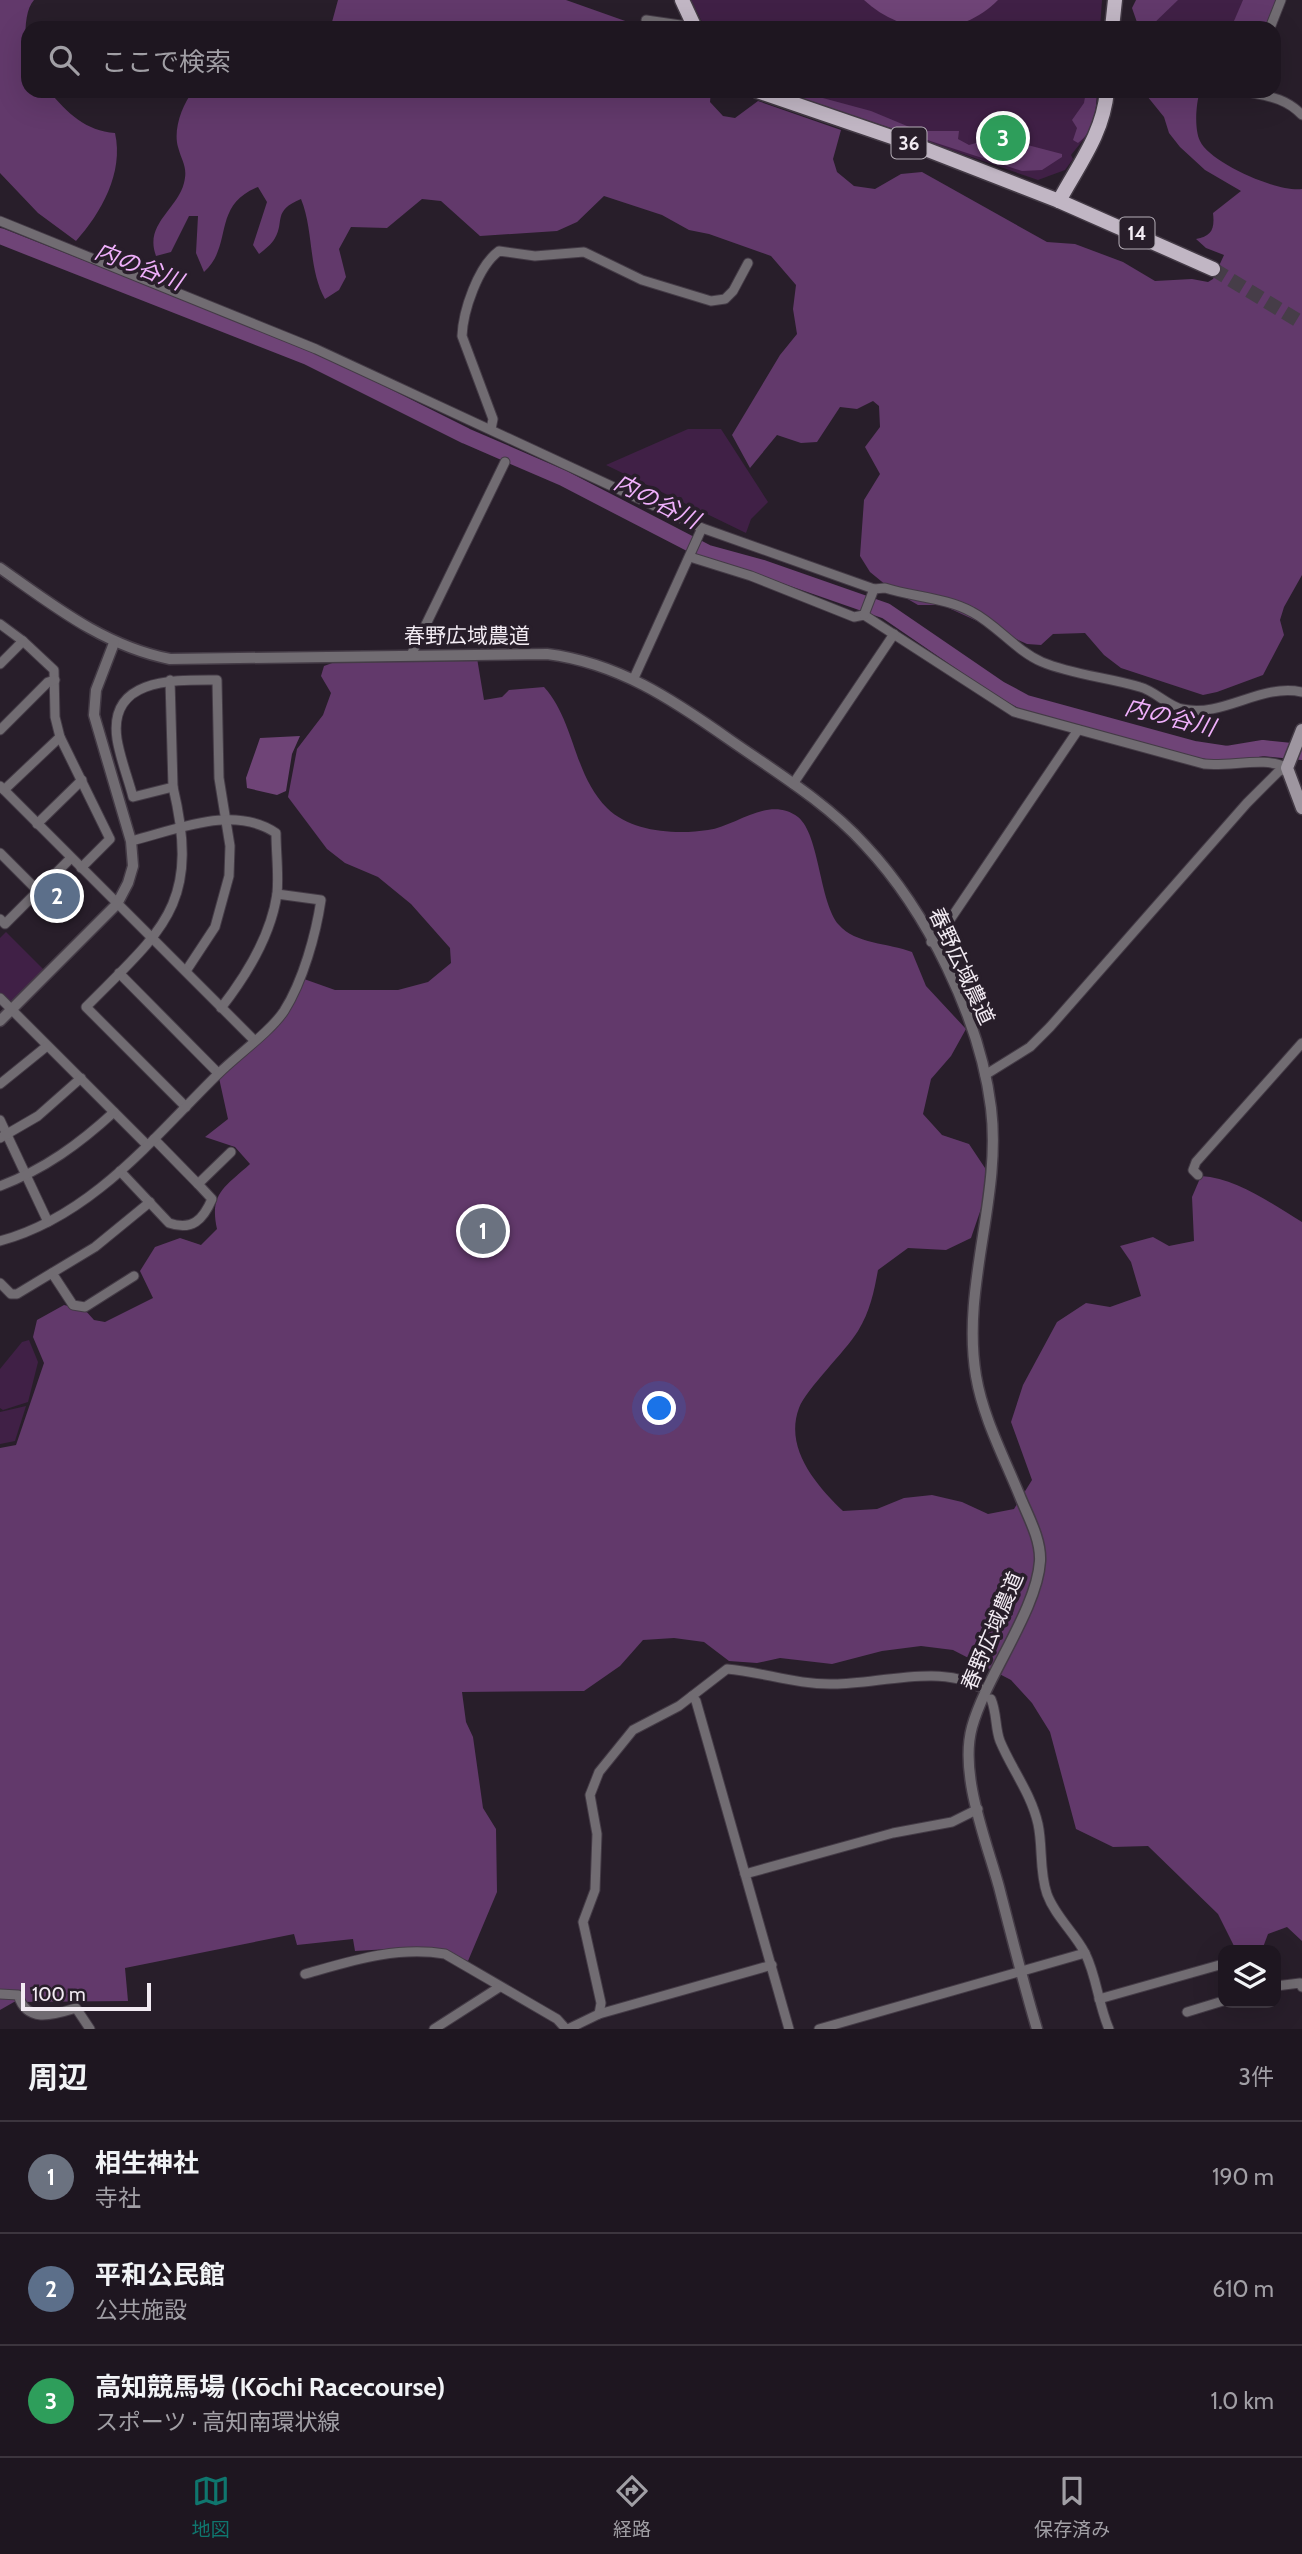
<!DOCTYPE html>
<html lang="ja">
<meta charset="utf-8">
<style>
body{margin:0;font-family:Cabin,"Noto Sans JP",sans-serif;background:#2b232d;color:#f1f3f6}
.controls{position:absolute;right:21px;bottom:21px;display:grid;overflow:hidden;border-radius:14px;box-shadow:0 7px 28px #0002}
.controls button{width:63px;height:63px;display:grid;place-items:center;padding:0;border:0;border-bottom:2px solid #3c353e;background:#1e1620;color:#f1f3f6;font:35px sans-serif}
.scale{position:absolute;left:21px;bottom:18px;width:130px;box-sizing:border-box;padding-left:7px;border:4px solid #f2ebf3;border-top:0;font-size:19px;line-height:24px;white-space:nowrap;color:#f2ebf3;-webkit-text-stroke:5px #281e2a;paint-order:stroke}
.you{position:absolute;left:660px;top:1409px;width:24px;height:24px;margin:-18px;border:5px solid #fff;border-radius:50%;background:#1a73e8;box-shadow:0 0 0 10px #1a73e833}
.badge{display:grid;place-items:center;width:46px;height:46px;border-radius:50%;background:#0f766e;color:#fff;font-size:23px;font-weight:700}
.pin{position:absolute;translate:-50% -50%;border:4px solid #fff;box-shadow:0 2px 7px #0006}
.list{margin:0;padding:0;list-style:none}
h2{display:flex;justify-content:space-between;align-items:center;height:91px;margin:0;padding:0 28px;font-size:30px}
h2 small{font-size:23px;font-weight:400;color:#a19fa5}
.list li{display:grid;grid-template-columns:46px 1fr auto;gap:21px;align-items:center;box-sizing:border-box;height:112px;padding:0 28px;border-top:2px solid #3c353e}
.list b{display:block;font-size:26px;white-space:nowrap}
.list p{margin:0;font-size:23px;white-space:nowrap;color:#a19fa5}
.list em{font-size:23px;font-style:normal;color:#a19fa5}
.icon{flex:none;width:38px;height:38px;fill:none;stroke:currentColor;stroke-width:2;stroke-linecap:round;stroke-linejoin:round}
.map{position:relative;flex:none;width:1302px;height:2029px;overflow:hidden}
.search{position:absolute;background:#1e1620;box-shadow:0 7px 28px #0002;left:21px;right:21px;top:21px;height:77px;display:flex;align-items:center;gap:18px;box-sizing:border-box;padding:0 24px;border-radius:21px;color:#a19fa5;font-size:26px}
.sheet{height:427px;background:#1e1620}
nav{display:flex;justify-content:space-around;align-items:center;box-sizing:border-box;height:98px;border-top:2px solid #3c353e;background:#1e1620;font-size:19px;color:#a19fa5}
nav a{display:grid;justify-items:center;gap:4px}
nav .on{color:#0f766e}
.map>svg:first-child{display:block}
.green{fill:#402046}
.forest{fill:#62396b}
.water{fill:#6f4477}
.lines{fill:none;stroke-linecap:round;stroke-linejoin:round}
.river{stroke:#6f4477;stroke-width:16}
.primary-tunnel{stroke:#463d48;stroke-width:14;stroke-dasharray:14 7;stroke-linecap:butt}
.minor-casing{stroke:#443b46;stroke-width:11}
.tertiary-casing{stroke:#443b46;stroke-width:13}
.secondary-casing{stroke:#443b46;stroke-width:15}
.primary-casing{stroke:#443b46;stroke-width:17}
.minor{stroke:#716c72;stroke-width:9}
.tertiary{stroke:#716c72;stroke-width:10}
.secondary{stroke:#9e96a0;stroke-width:12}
.primary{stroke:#c1b6c4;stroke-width:14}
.labels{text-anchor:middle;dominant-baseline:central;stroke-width:7;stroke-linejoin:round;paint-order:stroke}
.shield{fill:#281e2a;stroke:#b5aeb7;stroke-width:2}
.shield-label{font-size:19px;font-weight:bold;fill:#f2ebf3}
.street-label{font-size:21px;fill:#f2ebf3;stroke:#281e2a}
.water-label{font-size:23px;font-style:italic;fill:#f0b0fc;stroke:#281e2a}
</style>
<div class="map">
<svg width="1302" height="2029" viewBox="0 0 1302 2029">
<rect width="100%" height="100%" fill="#281e2a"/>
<g class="green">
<polygon points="691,0 1102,0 1100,28 705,28"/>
<polygon points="1174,0 1256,0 1241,28 1143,28"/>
<polygon points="781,91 1095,91 1092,129 1071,155 1073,159 1065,170 1038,180"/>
<polygon points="688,429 721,429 768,502 751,519 746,533 606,465"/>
<polygon points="6,932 44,970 10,1004 0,994 0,938"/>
<polygon points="29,1340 38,1362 28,1402 3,1410 0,1408 0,1369 22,1342"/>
<polygon points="26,1406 15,1441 0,1444 0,1412"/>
</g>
<g class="forest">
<path d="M0 0H34C19 16 28 67 28 91H49C67 113 86 131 115 133 124 173 101 213 76 241L38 213 0 173Z"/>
<polygon points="338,0 566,0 645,28 327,28 332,22"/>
<polygon points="1136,0 1178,0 1150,27 1139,28 1132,8"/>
<polygon points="1243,0 1277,0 1264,28 1231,28"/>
<path d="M193 91H711L710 102 723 116 735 118 758 101 841 130 833 159 837 172 854 186 875 189 901 174 922 172 1047 242 1075 244 1123 262 1155 281 1192 279 1208 282 1213 279 1224 255 1206 248 1196 239C1211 236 1215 230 1213 213L1241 191 1205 170 1180 147 1169 133 1164 117 1143 91H1200C1196 103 1194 129 1200 141 1210 163 1279 193 1302 189V575L1284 607 1280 620 1284 635 1263 675 1217 692 1203 695 1121 668 1104 655 1085 633 1053 634 1041 645 1027 644 942 605H918L892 590 870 572 860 556 864 500 880 474 865 447 880 427 879 406 873 401 857 409 840 407 817 442 801 443 777 435 750 468 732 435 780 355 797 334 793 309 796 285 771 256 709 234 689 230 662 215 604 196 577 222 557 231 480 236 441 201 422 199 387 228 351 227 339 249 346 277 339 290 325 299C308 269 314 231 301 199 272 211 285 221 275 238 272 244 264 250 259 254L253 245 267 202 258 187C211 206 234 245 204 272L196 253 198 216H189L171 252 156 256C144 224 177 210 184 183 188 167 182 162 178 147 173 130 182 105 193 91Z"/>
<polygon points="778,91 790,91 803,97 808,94 871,111 919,131 959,131 958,139 969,145 997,137 1062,154 1062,157 1042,170 1022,171"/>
<path d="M1086 91H1097C1096 112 1095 130 1078 143L1073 140 1077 128 1072 120 1084 103Z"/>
<path d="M346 658H477L484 700 502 697 509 690 544 687C575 721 573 774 607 808 631 832 676 835 708 830 737 826 769 795 798 817 820 835 819 902 839 925 855 944 889 943 912 952L926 986 966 1029 951 1056 931 1079 923 1114 942 1135 969 1144 985 1168V1197L971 1238 946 1250 908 1248 878 1270C874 1292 870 1311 858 1331 845 1352 807 1388 799 1408 784 1448 816 1485 843 1511L877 1509 904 1498 932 1495 962 1502 988 1514 1014 1509 1032 1480 1011 1422 1023 1385 1057 1322 1086 1303 1110 1307 1141 1296 1131 1262 1120 1246 1153 1237 1169 1246 1194 1241 1192 1197 1201 1176C1237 1178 1272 1204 1302 1222V1941L1287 1927 1268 1934 1262 1950H1236L1218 1914 1148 1846 1113 1847 1076 1829 1050 1732 1032 1703 1011 1680 953 1650 921 1646 882 1651 832 1664 780 1658 757 1663 729 1661 704 1642 674 1638 643 1640 620 1666 584 1691 462 1692 466 1722 473 1737 483 1808 496 1829 497 1892 468 1961C431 1944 395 1949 355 1951L353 1939 297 1945 294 1934 125 1968 128 2001 14 2002 0 2010V1448L16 1445 44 1363 33 1337 37 1320 64 1305 85 1310 94 1320 105 1322 153 1298 140 1271 155 1247 180 1238 201 1245 217 1229C209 1193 225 1187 250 1164L235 1147 205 1137 228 1119 219 1078 287 1013 304 979 335 990H398L428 982 451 963 450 948 411 904 378 877 345 863 327 849 288 797 297 749 323 715 331 693 321 676 324 666Z"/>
</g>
<g class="water">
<path d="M864 0H998C959 39 903 36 864 0Z"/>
<polygon points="300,736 292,754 286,791 277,795 247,788 246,778 260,738"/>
</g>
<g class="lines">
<polyline class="river" points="0,236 308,357 466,436 563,478 708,553 763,568 886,611 1000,689 1026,703 1194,749 1227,754 1263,748 1302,752"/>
<polyline class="primary-tunnel" points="1213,269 1302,323"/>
<g class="minor-casing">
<g id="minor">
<polyline points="646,20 694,27"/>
<polyline points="1270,28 1281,0"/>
<path d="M1243 91C1266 96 1285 97 1302 115"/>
<path d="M0 221 316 349 702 528 874 589 885 588C913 597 947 598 972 612 997 625 1015 650 1042 662 1073 675 1107 677 1140 687 1155 691 1168 706 1182 709 1224 718 1260 683 1302 692"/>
<path d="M491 429 493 419 462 336C463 311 478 266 499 251L535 256 584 252 642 280 711 301 725 299 733 291 748 263"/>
<path d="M690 557 751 576 854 617 864 615 1014 712 1204 764C1230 767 1266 756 1287 768"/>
<polyline points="864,615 874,589"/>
<polyline points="0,624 23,641"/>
<polyline points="412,653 505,462"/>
<polyline points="0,664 23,641 54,670 55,717 60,737 110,839 81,868"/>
<polyline points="634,678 702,528"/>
<path d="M170 680 173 787 133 797C128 778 120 758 117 739 108 677 175 680 217 680L219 778 230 846 229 876 215 927 186 971"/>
<polyline points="0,730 48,682 55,680"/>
<polyline points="793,784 894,634"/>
<polyline points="0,786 254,1040"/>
<path d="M173 787C201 905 163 929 86 1007L186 1107"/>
<polyline points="4,790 60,737"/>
<polyline points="37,824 82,780"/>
<path d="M131 841C176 830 233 804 276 833 276 853 279 874 277 894 271 935 246 976 221 1008"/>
<polyline points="0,853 38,891"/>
<polyline points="0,919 5,924 71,858"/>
<polyline points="931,942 939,936 1078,730"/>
<polyline points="119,973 218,1073"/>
<polyline points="0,998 147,1145"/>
<polyline points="985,1075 1030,1047 1050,1027 1247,803 1278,772 1287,768"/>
<polyline points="0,1084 47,1046"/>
<polyline points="0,1120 48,1222"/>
<polyline points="0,1138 38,1116 81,1078"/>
<polyline points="154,1139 198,1184 231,1152"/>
<path d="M120 1171 169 1223C192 1231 203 1220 212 1199L198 1184"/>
<polyline points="1198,1175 1193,1170 1196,1162 1302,1043"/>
<path d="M0 1186C45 1169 79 1144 114 1112"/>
<path d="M0 1241C92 1216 153 1138 218 1074 237 1055 270 1032 284 1011 303 981 316 934 321 900L277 894"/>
<polyline points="52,1273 73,1305 85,1307 134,1276"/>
<polyline points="0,1283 11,1294 17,1294 95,1247 150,1202"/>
<polyline points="692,1696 696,1701 789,2029"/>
<path d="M991 1699C997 1713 995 1728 1000 1741 1012 1770 1031 1793 1038 1824 1043 1847 1039 1871 1047 1894 1055 1916 1074 1932 1085 1953 1097 1977 1098 2004 1109 2029"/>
<polyline points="745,1874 893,1833 952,1822 978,1809"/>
<path d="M305 1974C351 1961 396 1946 445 1954L557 2019 566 2029"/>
<polyline points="1276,1986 1300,1983 1302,1987"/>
<path d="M0 1994 18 1995C27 2024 53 2015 76 2008L90 2029"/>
<polyline points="1099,1999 1223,1964"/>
<polyline points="1187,2012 1223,2001"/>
<path d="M599 2014 601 2003 583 1922 595 1890 597 1834 590 1795 599 1772 633 1730 679 1706 727 1669C763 1672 797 1685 834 1684 877 1684 941 1664 979 1687"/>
<polyline points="434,2029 498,1988"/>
<polyline points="568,2029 599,2014 772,1965"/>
<polyline points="819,2029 1085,1953"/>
</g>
</g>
<g class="tertiary-casing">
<g id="tertiary">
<path d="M0 568C54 606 104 646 170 659L547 654C618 663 672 699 730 740 776 772 827 803 865 845 927 911 980 1018 991 1108 1002 1198 961 1286 976 1376 983 1418 1005 1459 1021 1499 1029 1518 1041 1540 1040 1561 1037 1610 986 1676 972 1727 959 1774 986 1840 999 1887 1011 1934 1023 1982 1037 2029"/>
<polyline points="0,1021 117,904 128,883 133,866 131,841 94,715 96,690 114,643"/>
</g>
</g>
<g class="secondary-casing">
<polyline id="secondary" points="1302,730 1287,768 1302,808"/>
</g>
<g class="primary-casing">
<g id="primary">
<polyline points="682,0 695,28"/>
<polyline points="1112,28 1115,0"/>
<polyline points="757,91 915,145 1059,201 1213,269"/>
<path d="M1059 201C1079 164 1103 134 1107 91"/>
</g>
</g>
<use href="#minor" class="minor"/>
<use href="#tertiary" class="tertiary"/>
<use href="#secondary" class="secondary"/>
<use href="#primary" class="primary"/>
</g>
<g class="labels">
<g class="shield">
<rect x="891.5" y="127.5" width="35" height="31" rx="5"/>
<rect x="1119.5" y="217.5" width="35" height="31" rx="5"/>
</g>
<g class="shield-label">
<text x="909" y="143">36</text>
<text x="1137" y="233">14</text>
</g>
<g class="street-label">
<text x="467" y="635">春野広域農道</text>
<text transform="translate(962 966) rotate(65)">春野広域農道</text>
<text transform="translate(992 1631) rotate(-67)">春野広域農道</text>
</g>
<g class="water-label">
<text transform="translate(139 266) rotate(21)">内の谷川</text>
<text transform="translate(657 501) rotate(27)">内の谷川</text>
<text transform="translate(1170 717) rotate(14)">内の谷川</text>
</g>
</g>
</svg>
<div class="controls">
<button><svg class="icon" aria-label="layers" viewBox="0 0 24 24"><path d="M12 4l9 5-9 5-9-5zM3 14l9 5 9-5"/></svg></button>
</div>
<div class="scale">100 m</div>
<div class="you"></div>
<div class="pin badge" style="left:483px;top:1231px;background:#6b7280">1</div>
<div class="pin badge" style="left:57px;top:896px;background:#5c6f8a">2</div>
<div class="pin badge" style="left:1003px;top:138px;background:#2e9e5b">3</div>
<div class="search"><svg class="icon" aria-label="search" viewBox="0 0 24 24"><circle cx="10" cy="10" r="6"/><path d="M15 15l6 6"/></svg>ここで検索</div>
</div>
<section class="sheet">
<h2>周辺<small>3件</small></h2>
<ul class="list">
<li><span class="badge" style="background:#6b7280">1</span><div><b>相生神社</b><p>寺社</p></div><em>190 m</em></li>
<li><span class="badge" style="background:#5c6f8a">2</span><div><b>平和公民館</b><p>公共施設</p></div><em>610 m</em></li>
<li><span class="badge" style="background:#2e9e5b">3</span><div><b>高知競馬場 (Kōchi Racecourse)</b><p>スポーツ · 高知南環状線</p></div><em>1.0 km</em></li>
</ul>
</section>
<nav>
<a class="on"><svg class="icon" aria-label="map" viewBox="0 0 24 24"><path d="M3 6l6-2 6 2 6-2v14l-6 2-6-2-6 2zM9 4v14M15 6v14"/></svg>地図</a>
<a><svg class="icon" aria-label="directions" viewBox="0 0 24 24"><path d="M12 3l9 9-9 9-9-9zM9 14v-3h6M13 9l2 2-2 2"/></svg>経路</a>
<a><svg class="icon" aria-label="saved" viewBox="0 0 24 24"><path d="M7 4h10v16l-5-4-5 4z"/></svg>保存済み</a>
</nav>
